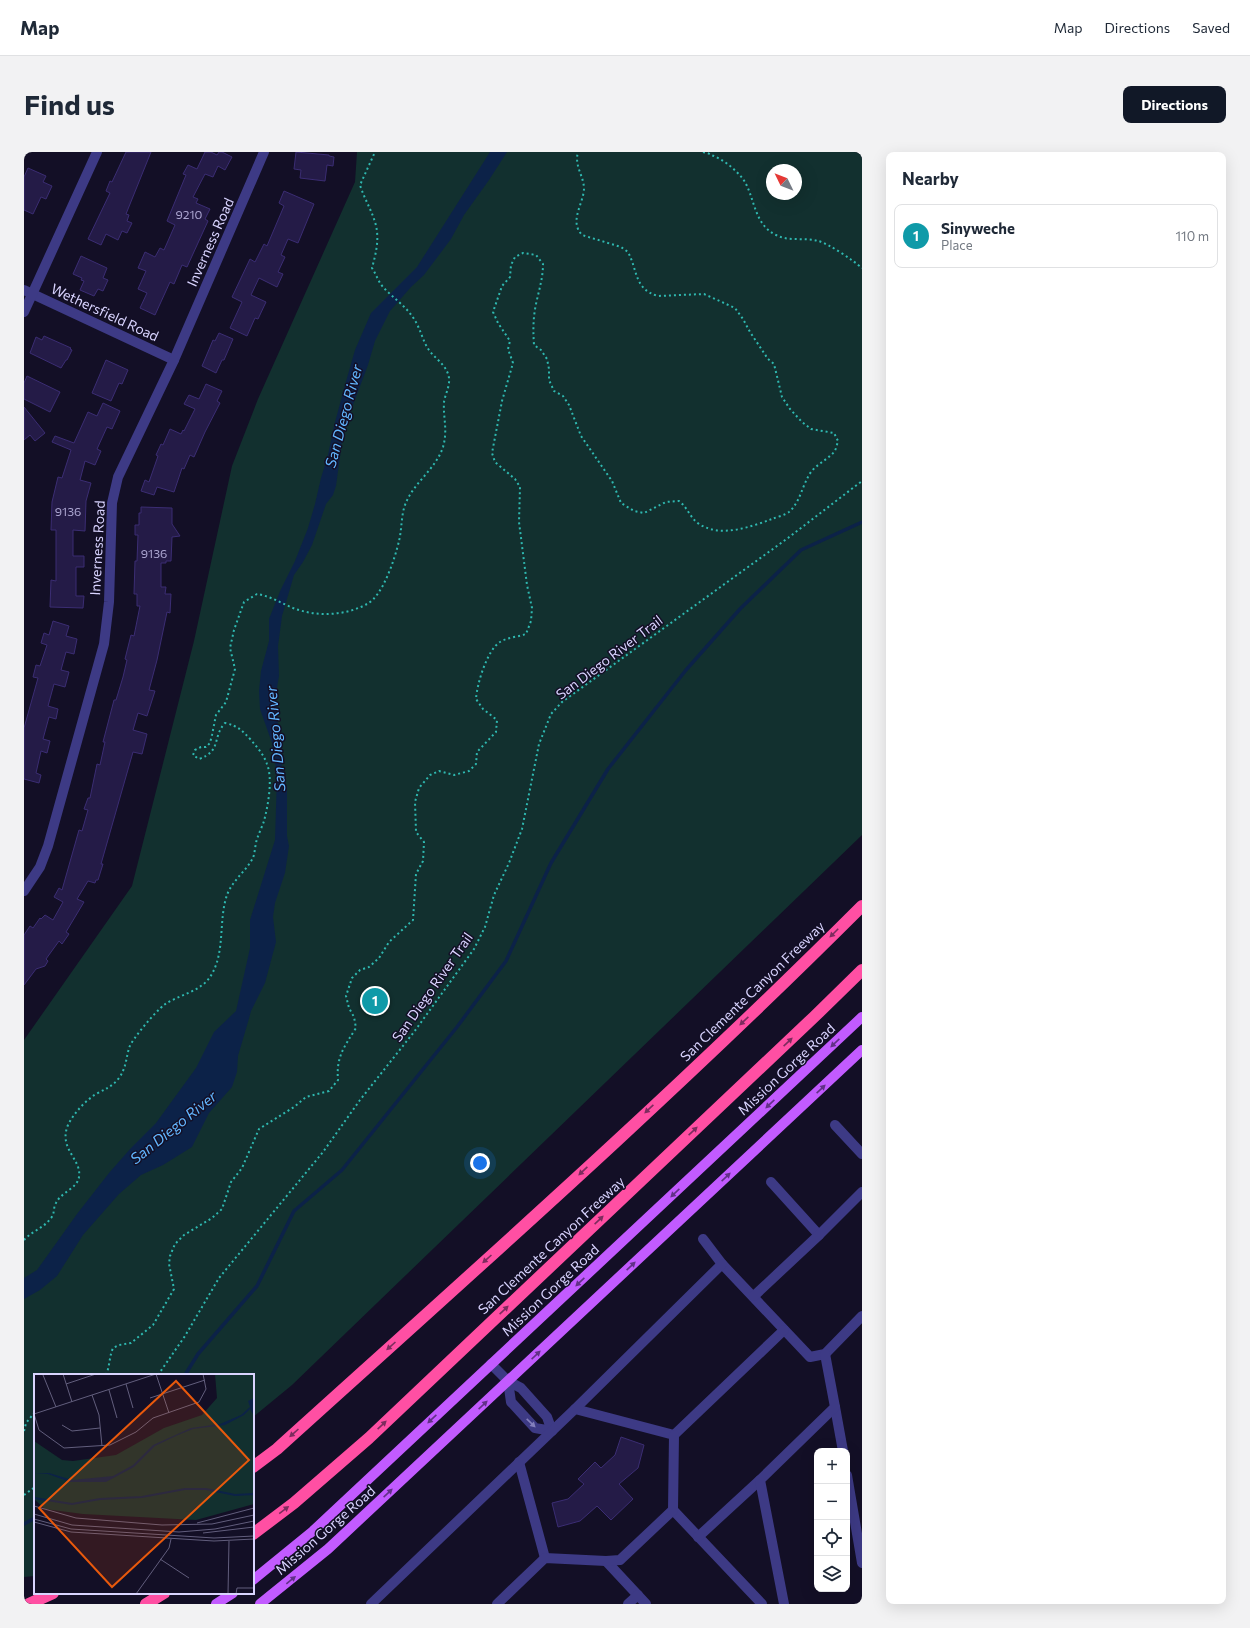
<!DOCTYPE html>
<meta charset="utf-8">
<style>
body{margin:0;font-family:Commissioner,sans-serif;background:#f2f2f3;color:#1f2937}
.controls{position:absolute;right:12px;bottom:12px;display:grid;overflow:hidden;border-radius:8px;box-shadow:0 4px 16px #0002}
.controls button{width:36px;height:36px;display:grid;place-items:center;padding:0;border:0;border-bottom:1px solid #e0e1e3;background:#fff;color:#1f2937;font:20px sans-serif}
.compass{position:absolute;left:742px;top:12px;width:36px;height:36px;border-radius:50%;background:#fff;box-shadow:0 4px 16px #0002;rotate:313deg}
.you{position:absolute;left:456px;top:1011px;width:14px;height:14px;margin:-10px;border:3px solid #fff;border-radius:50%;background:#1a73e8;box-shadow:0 0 0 6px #1a73e833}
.badge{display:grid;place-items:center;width:26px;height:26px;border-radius:50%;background:#111827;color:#fff;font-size:13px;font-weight:700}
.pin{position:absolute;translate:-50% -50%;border:2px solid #fff;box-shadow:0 1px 4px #0006}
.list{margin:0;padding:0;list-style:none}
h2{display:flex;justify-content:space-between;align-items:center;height:52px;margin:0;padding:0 16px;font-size:17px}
h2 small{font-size:13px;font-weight:400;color:#747a83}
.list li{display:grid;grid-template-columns:26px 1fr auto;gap:12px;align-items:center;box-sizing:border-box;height:64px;margin:0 8px 8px;padding:0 8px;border:1px solid #e0e1e3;border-radius:8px}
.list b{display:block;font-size:15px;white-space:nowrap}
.list p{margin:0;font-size:13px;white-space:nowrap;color:#747a83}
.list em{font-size:13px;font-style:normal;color:#747a83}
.icon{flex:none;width:22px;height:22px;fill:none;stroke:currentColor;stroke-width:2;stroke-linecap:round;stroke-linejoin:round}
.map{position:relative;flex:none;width:838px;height:1452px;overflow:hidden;border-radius:8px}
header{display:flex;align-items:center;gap:24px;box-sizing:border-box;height:56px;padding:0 20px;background:#fff;border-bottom:1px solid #e0e1e3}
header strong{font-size:19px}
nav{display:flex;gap:22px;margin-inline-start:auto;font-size:14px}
.intro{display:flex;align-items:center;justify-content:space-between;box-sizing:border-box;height:96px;padding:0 24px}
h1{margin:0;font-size:28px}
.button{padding:10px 18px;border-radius:8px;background:#111827;color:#fff;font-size:14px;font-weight:700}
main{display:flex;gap:24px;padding:0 24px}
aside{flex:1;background:#fff;border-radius:8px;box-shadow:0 4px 16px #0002}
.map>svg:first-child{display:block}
.green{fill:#12302f;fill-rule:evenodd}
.water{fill:#0c2248}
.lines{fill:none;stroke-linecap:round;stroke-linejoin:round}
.stream{stroke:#0c2248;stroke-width:3.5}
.building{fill:#241b47;stroke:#3b2d73}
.path{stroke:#2fb8b0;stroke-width:2;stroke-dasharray:2 3;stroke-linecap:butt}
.minor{stroke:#3d3a85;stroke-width:10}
.major{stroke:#c25bff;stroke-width:10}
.highway{stroke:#ff4fa3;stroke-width:12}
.oneway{fill:#7d2c5e}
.oneway2{fill:#623188}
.oneway3{fill:#837fbc}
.labels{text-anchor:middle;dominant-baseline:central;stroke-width:3;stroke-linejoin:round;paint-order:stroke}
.number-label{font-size:12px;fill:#aca6d1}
.street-label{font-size:14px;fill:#d9d4ff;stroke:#130f26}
.water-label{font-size:15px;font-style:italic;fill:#62b6ff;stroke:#130f26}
.inset-river{fill:none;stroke:#0c2248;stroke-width:2}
.inset-road{fill:none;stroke:#625e7d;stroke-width:1}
.view{fill:#e8590c;fill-opacity:0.15;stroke:#e8590c;stroke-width:2}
.inset-edge{fill:none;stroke:#d9d4ff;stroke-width:2}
</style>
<header>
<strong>Map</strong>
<nav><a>Map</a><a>Directions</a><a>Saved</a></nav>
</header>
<div class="intro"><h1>Find us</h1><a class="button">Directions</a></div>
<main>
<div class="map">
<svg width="838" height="1452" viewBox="0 0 838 1452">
<rect width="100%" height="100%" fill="#130f26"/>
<path class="green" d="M333 0H838V683L268 1233 229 1265V1223H11V1424L0 1425V888L108 734 170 489 208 314 234 247 331 30ZM748 18H772V42H748Z"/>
<polygon class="water" points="466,0 483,0 465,28 440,63 427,87 400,123 387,135 366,159 351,189 344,213 326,261 320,274 312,334 309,343 302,352 288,393 279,410 270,423 258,464 254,494 255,524 251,547 255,578 258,590 257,610 263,637 263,684 265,694 261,721 251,751 249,765 252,790 241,831 227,859 224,870 214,904 213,920 208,935 185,961 168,995 139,1013 117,1023 95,1042 59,1083 33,1124 16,1138 0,1147 0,1126 13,1118 53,1062 85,1021 107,996 132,971 172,916 190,880 212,859 226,796 226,768 251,688 253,624 248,591 236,557 235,539 237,519 245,489 245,467 257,437 271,409 284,376 291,352 297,326 304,303 310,274 321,233 331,198 347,161 393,115"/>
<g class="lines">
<g class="stream">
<polyline points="161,1223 174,1202 233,1134 270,1059 318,1018 433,875 482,809 527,711 584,617 662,518 716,457 777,398 838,370"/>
<polyline points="0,1372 11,1366"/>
</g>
</g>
<g class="building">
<polygon points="102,0 127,0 102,62 105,63 103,69 108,71 103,81 98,79 94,88 82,82 77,93 64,87 86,41 82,39 86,29 88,30"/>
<polygon points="181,0 187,0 193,3 195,0 198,0 208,5 201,18 194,14 189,25 181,22 169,45 174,47 172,51 186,57 181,67 184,69 163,115 158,113 150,132 146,130 131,163 116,156 123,141 114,137 122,119 114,116 121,100 131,105 136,96 140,98 151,73 143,69 162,23 159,22 164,13 173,17"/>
<polygon points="272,0 305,3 305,4 310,5 309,14 303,13 301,29 276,26 277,18 270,17"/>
<polygon points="4,16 22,24 19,30 28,34 22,47 17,45 9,62 0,58 0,25"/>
<polygon points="260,39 290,52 274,91 264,87 257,103 261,105 254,120 259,122 253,135 235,126 227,143 242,150 234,167 231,166 223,184 206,176 218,150 208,145 226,107 231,110 240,92 243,94 260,54 255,51"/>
<polygon points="57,104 83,116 79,126 84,128 79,139 74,137 70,144 56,138 60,129 57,128 58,126 49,122"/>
<polygon points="195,181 209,187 200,208 198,208 192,221 178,214 189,188 191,189"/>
<polygon points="20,184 47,196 46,197 48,198 43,208 42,208 37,216 6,201 12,185 18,188"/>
<polygon points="82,208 104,218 98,232 95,231 87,249 68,241"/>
<polygon points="3,224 36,240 26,260 0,247 0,231"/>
<polygon points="182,232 198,239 193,249 196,251 181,280 170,305 166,303 160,317 158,316 150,340 133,335 130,343 117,339 121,328 125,330 134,304 132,303 137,292 139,293 146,277 157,282 159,278 160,279 171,257 160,252 165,243 175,247"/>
<polygon points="79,251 96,259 88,277 83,275 73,297 77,299 71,313 61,309 56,328 67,331 62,349 61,379 49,378 49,404 60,404 60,415 52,415 52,444 60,444 59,456 26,455 27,428 32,429 32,378 27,378 28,350 34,325 38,326 47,298 28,290 31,284 50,291 64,260 73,264"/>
<polygon points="0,255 21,281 11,289 6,283 0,288"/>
<polygon points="117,355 148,356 148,372 156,384 148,385 147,409 142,409 142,411 137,411 137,435 142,435 141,442 147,442 146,461 143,460 133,508 125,538 131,539 123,564 114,561 109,578 123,582 118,602 109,600 77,712 79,712 74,728 72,728 71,731 64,729 53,747 60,750 42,780 45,782 38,792 35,789 22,807 24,809 21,814 12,817 0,833 0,783 6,774 9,776 16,766 17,767 21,763 29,768 39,750 30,745 35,736 38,738 55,678 58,679 64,658 60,657 64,646 66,646 73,612 76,613 81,590 79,590 90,548 92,548 99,525 103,508 101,507 107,483 110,484 116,454 113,454 113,442 110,442 111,409 113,409 114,383 111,383 111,373 115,373 115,361 117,361"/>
<polygon points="29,469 45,474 42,484 53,487 50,502 42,500 37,518 45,520 41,535 30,532 24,554 34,557 32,567 25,565 19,587 26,589 23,601 17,599 12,621 17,623 15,631 0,627 0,576 14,526 9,525 12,513 16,514 23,493 17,491 20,481 25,483"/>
<polygon points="597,1285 620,1293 614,1316 595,1332 609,1347 587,1368 573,1354 556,1369 534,1375 528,1351 544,1347 560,1332 554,1327 571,1310 577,1316 591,1303"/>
</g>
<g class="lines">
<g class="path">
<path d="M679 0C682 1 685 1 687 3 699 7 711 17 719 27 731 44 729 72 752 83 765 90 781 85 794 89 804 91 830 109 838 116"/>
<path d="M0 1088C8 1079 20 1076 27 1066 31 1062 29 1055 32 1051 37 1040 53 1037 55 1025 58 1007 34 997 44 973 50 961 61 949 72 942 81 937 88 935 95 926 102 916 102 907 105 896 108 887 132 859 140 853 154 843 176 840 186 825 202 801 194 769 203 743 208 729 222 719 229 706 231 701 231 693 233 687 235 681 238 675 240 669 244 654 249 627 243 612 240 603 233 595 227 588 218 578 214 574 201 571 188 585 198 599 175 607L169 603 171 598 177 595H182L186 591 188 583 192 563 202 550 211 517 206 496 210 478 220 450 233 442C246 444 257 451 269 456 292 465 321 464 343 452 359 444 371 406 375 389 378 377 377 364 381 353 389 331 412 317 419 295 424 278 419 266 420 250 421 243 426 234 425 226 423 212 409 206 403 195 398 186 396 176 390 167 382 154 369 146 359 135 354 129 352 122 348 116 352 101 356 86 351 70 347 57 340 46 336 33L351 0"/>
<path d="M82 1223C86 1214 85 1205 89 1196L95 1193 107 1191 129 1173 150 1137 145 1112 146 1104 151 1092 160 1083 188 1066 198 1057 207 1030 218 1016 235 977 270 955 282 945 305 939 314 928C312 905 320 895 332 876L330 865 325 856 322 844 328 826 336 818 345 815 355 806 365 790 389 768 392 722 399 709 400 690 392 680 391 650 395 636 406 623 415 619 430 623 445 619 452 612 453 600 472 580 473 568 459 557 452 547C453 532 463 498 476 490 484 485 494 485 502 482L507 469 508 456 503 433 495 370 496 335 491 327 471 310 468 301 478 249 489 211 484 197 486 189 474 171 469 160 478 134 486 125 487 113 491 105 499 101 512 103 519 112C519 126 515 138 512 152 509 166 509 179 510 193L517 198 523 207 525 217V228L530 239 539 244 545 253 557 284 588 329 597 351 610 359 620 361 642 350 655 349C664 356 666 366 675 372 697 386 726 375 748 367 753 365 761 363 765 360 777 349 778 333 787 320 793 312 803 308 810 300 812 298 813 292 814 289L810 281 787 277 778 270 766 257 758 245 750 212 744 207 726 180 719 167 711 156 680 142 634 144C610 137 614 119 604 100L597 95 558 83C545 69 559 53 560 37 560 24 550 14 554 0"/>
<polyline points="134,1223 161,1184 195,1126 299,1000 336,948 390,880 450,797 461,775 470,743 485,711 498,677 515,592 527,562 538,550 764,386 838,329"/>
<polyline points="0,1279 2,1271 11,1260"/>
<polyline points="0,1343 11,1335"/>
</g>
<g class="minor">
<polyline points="0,138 150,208"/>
<polyline points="0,160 73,0"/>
<polyline points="0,739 16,715 24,694 80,492 85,450 88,351 94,325 150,208 240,0"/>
<polyline points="811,973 838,1002"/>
<polyline points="747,1030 795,1083"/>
<polyline points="679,1087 698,1112 786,1205 801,1202 838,1164"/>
<polyline points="730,1144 795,1083 838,1040"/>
<polyline points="467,1212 484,1229 497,1236 523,1265 528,1279 511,1276 487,1250 484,1229"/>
<polyline points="811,1255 819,1299"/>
<polyline points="551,1257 650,1283 760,1178"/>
<polyline points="495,1310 521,1406"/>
<polyline points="823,1323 838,1411"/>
<polyline points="649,1358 738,1452"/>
<polyline points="674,1385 736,1328"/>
<polyline points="582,1409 622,1452"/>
<polyline points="347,1452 551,1257 698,1112"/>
<polyline points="473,1452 521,1406 582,1409 596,1408 649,1358 650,1283"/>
<polyline points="604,1452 614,1443"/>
<polyline points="760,1452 736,1328 811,1255 801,1202"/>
</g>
<g class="major">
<polyline points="229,1428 289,1379 838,865"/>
<polyline points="192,1452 209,1441"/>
<polyline points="236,1452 304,1397 838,898"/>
</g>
<g class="highway">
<path d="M229 1315 253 1297C450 1119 650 942 838 754"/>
<polyline points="229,1382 270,1351 345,1286 790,865 838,818"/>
<polyline points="5,1452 29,1441"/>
<polyline points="122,1452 140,1441"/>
</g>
</g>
<defs><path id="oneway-solid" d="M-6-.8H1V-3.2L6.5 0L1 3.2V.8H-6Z"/></defs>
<g class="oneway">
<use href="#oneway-solid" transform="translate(810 781) rotate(135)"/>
<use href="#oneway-solid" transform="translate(720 869) rotate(137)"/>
<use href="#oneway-solid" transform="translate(764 890) rotate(-43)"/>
<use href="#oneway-solid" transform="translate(625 957) rotate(137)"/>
<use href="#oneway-solid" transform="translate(669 979) rotate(-43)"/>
<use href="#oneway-solid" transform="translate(559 1019) rotate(137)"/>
<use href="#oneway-solid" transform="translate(575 1068) rotate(-43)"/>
<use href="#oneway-solid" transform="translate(463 1107) rotate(138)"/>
<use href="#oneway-solid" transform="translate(480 1158) rotate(-43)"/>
<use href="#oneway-solid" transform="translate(367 1194) rotate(138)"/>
<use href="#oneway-solid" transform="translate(358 1273) rotate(-43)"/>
<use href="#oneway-solid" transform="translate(270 1281) rotate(138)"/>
<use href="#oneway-solid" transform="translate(260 1358) rotate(-37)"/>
</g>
<g class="oneway2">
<use href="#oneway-solid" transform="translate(811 891) rotate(137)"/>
<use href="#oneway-solid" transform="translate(797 937) rotate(-43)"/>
<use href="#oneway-solid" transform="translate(746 952) rotate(137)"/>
<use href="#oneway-solid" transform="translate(702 1025) rotate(-43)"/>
<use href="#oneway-solid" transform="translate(651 1041) rotate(137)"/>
<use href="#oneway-solid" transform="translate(607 1114) rotate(-43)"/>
<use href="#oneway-solid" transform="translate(556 1130) rotate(137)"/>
<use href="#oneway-solid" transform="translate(512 1203) rotate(-43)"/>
<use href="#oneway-solid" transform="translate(459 1253) rotate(-43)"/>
<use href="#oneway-solid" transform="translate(408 1267) rotate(137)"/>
<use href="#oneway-solid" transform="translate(364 1341) rotate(-43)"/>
<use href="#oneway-solid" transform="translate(267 1428) rotate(-39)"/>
</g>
<use class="oneway3" href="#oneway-solid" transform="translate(507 1271) rotate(44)"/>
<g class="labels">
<g class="number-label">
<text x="165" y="62">9210</text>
<text x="44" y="359">9136</text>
<text x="130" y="401">9136</text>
</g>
<g class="street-label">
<text transform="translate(186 90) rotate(-66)">Inverness Road</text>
<text transform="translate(81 160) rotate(25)">Wethersfield Road</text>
<text transform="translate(73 396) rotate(-87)">Inverness Road</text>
<text transform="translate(585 505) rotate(-37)">San Diego River Trail</text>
<text transform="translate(408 835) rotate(-55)">San Diego River Trail</text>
<text transform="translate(728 839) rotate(-44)">San Clemente Canyon Freeway</text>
<text transform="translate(762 917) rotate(-43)">Mission Gorge Road</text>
<text transform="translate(527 1093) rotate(-43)">San Clemente Canyon Freeway</text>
<text transform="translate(526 1138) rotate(-43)">Mission Gorge Road</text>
<text transform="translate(301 1378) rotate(-41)">Mission Gorge Road</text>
</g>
<g class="water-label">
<text transform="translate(319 264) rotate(-75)">San Diego River</text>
<text transform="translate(251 587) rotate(-95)">San Diego River</text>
<text transform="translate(149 975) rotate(-39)">San Diego River</text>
</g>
</g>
<g transform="translate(10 1222)">
<rect width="220" height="220" fill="#130f26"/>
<path d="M181 0H220V130L162 146 49 140 11 135 0 125V67L28 86 39 87 82 81 130 54 168 41 183 24Z" fill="#12302f"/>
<path d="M220 24V42L216 35 210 41 191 51 159 55 144 61 121 72 100 93 72 108H36L14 100 0 99H15L38 106 79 102 99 91 119 71 157 54 186 50 207 41 216 33 214 27Z" fill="#0c2248"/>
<path class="inset-river" d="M0 124 38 130 66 125 108 123 151 115H172L201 121 220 120"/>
<path class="inset-road" d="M29 0 38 28M122 0 135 39M9 1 22 33M32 10 62 0M92 10 99 34M75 16 83 44M58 21 65 41 68 72M116 24 171 6M0 40 5 56 30 74 76 71 102 58 119 44 165 28 172 15 169 0M0 40 122 0M28 51 38 57 66 54M0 132 42 144 128 151 178 150 220 141M0 140 38 151 145 158 181 155 220 147M0 145 37 155 180 164 220 162M0 148 37 158 180 167 220 165M163 149 220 134M169 159 220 153M126 185 155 204M102 220 135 174 137 165M194 220 195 167M202 220 203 214H220"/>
<path class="view" d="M142 7 215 86 78 213 5 134Z"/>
<rect width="220" height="220" class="inset-edge"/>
</g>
</svg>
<div class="controls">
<button>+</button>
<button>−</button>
<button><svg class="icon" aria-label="locate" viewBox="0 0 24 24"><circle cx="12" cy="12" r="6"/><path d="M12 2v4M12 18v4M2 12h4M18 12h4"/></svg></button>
<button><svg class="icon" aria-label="layers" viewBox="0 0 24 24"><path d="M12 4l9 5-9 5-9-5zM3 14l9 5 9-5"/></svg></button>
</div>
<svg class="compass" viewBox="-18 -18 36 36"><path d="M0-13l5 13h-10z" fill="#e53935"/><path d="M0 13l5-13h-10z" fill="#747a83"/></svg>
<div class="you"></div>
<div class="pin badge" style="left:351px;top:849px;background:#0f9aa8">1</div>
</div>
<aside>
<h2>Nearby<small></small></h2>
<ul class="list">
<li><span class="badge" style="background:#0f9aa8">1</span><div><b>Sinyweche</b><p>Place</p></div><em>110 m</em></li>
</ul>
</aside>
</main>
